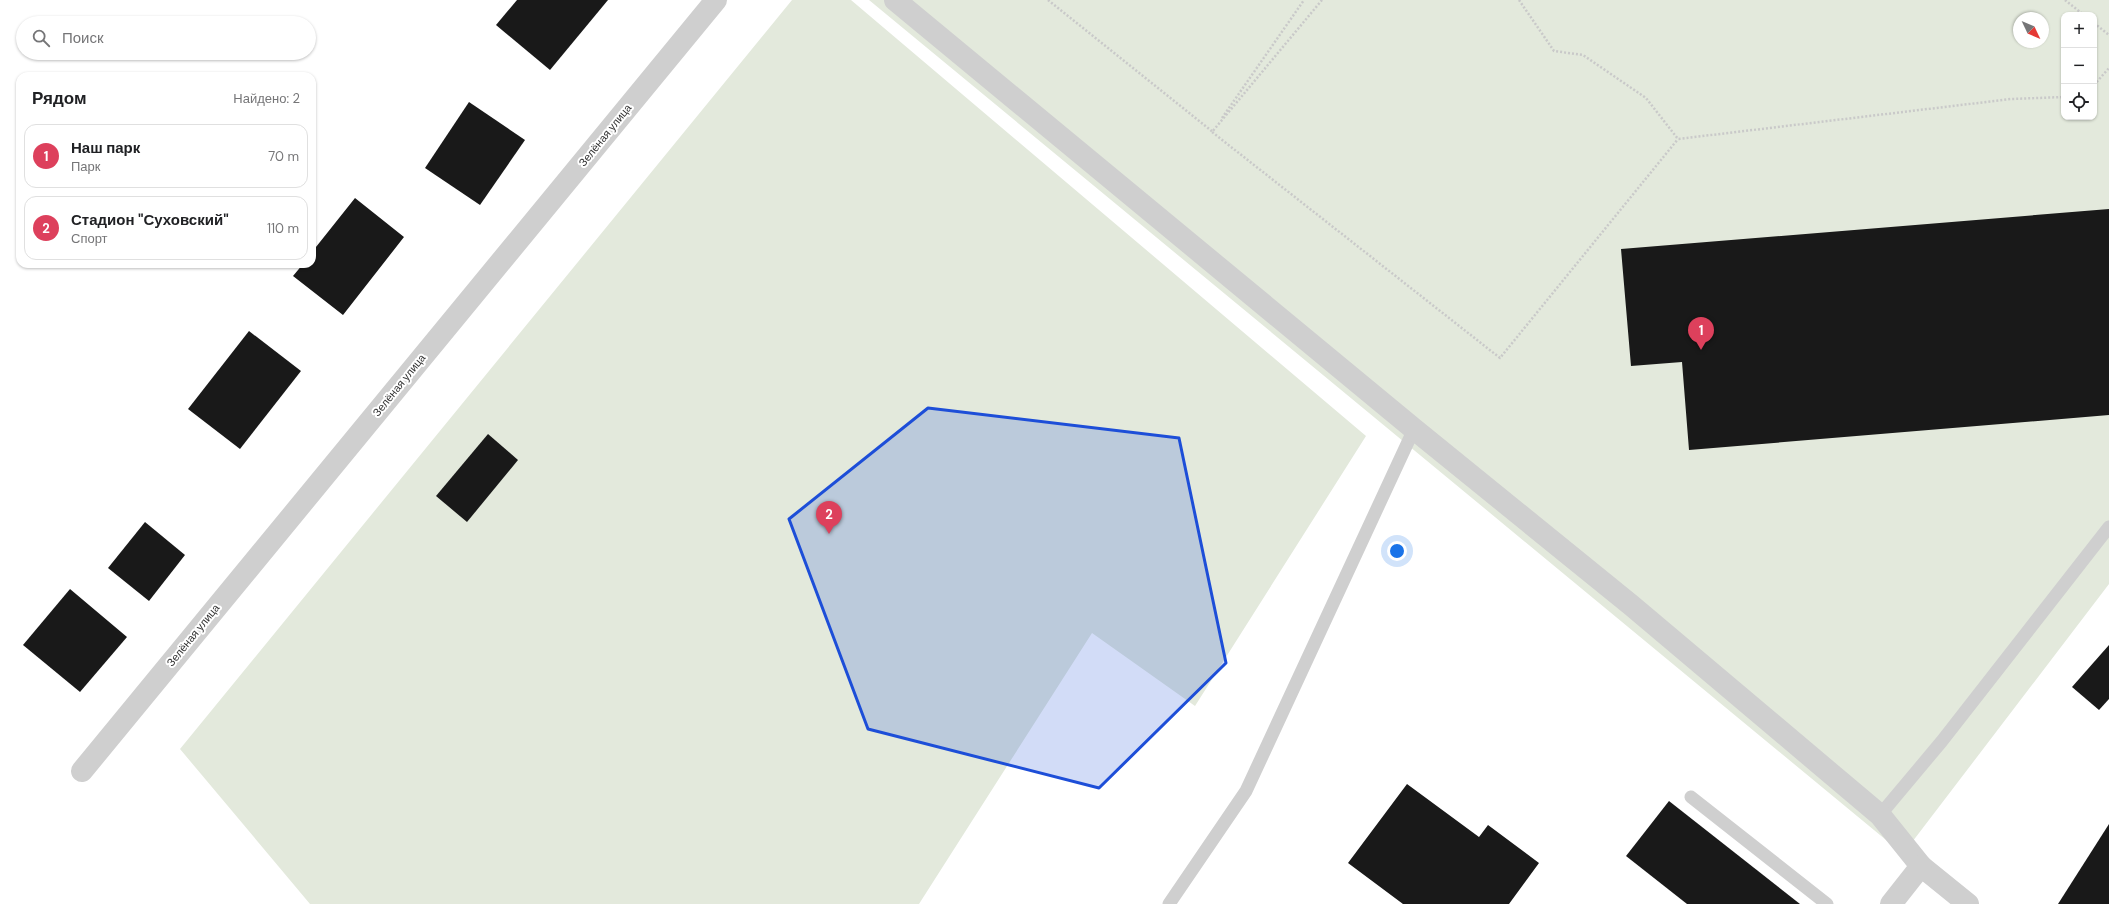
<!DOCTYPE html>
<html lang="ru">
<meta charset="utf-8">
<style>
body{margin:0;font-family:"DM Sans",sans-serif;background:#f6f6f6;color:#202124}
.controls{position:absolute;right:12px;top:12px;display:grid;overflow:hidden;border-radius:8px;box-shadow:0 1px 3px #0004}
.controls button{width:36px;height:36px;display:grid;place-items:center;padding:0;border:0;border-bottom:1px solid #e0e0e0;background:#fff;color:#202124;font:20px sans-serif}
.compass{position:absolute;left:2013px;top:12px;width:36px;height:36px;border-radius:50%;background:#fff;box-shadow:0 1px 3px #0004;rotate:134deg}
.you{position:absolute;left:1397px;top:551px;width:14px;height:14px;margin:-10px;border:3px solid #fff;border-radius:50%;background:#1a73e8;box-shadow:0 0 0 6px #1a73e833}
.badge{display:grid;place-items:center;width:26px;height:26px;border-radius:50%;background:#dd405c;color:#fff;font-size:13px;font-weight:700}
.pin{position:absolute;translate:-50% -33px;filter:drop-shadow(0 1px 2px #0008)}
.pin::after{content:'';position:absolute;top:21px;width:14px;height:12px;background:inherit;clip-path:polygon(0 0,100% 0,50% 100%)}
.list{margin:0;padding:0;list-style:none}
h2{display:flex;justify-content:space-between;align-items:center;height:52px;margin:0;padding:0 16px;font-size:17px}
h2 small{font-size:13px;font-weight:400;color:#757577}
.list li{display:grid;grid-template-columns:26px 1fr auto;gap:12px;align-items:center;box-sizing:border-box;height:64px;margin:0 8px 8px;padding:0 8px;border:1px solid #e0e0e0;border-radius:12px}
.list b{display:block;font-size:15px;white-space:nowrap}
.list p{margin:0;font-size:13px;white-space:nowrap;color:#757577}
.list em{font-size:13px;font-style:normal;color:#757577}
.icon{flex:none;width:22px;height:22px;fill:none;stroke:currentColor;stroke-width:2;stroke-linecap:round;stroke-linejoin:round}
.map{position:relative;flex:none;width:2109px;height:904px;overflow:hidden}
.search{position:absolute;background:#fff;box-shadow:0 1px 3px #0004;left:16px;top:16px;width:300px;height:44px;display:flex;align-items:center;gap:10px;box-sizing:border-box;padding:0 14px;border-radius:22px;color:#757577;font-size:15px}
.panel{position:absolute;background:#fff;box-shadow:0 1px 3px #0004;left:16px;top:72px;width:300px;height:196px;border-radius:12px}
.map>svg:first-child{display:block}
.green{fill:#e3e9dc;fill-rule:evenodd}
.building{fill:#191919}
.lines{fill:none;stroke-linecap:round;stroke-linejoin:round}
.path{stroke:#c9c9c9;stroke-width:2.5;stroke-dasharray:2 2;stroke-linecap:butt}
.lane{stroke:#cfcfcf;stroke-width:13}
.street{stroke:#cfcfcf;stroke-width:22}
.marked{fill:#1d4ed8;fill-opacity:0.2;stroke:#1d4ed8;stroke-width:3;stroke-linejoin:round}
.labels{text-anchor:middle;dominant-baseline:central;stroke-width:4;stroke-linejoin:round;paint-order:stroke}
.street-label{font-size:11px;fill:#323232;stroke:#fff}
</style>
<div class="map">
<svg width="2109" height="904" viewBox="0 0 2109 904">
<rect width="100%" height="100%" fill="#fff"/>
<g class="green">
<polygon points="792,0 851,0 1366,436 1195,706 1092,633 919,904 310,904 180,749"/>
<path d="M869 0H2109V584L1903 854ZM2064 15H2094V117H2064ZM2019 18H2043V42H2019Z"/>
</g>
<g class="building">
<polygon points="517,0 608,0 550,70 496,25"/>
<polygon points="469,102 525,140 480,205 425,168"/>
<polygon points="355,198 404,237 343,315 293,276 303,264 312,264 312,252"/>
<polygon points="2109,209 2109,415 1689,450 1682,362 1631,366 1621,249"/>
<polygon points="249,331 301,371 240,449 188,409"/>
<polygon points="488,434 518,460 467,522 436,496"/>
<polygon points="145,522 185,555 149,601 108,568"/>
<polygon points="70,589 127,637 80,692 23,645"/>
<polygon points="2109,645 2109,699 2099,710 2072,687"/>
<polygon points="1407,784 1479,837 1488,825 1539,863 1509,904 1403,904 1348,863"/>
<polygon points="1669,801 1800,904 1687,904 1626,856"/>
<polygon points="2109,824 2109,904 2058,904"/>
</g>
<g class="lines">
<g class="path">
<polyline points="1048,0 1213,132"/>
<polyline points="1322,0 1212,132 1500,358 1678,139"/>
<polyline points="1519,0 1554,51 1583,55 1646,98 1678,139 2011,99 2064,97"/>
<polyline points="2065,0 2084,15"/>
<polyline points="2094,23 2109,35"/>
<polyline points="2094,85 2109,68"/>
<polyline points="1222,118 1304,0"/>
</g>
<g class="lane">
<polyline points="1691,797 1827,904"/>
<polyline points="1880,815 1942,741 2109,527"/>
<polyline points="1169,904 1246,791 1414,429"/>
</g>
<g class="street">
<polyline points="895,0 1414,429 1631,605 1880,815 1921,866 1968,904"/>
<polyline points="82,771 716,0"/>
<polyline points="1891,904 1921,866"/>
</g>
</g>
<path class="marked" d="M928 408 1179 438 1226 663 1099 788 868 729 789 519Z"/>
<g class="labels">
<g class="street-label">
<text transform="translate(605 135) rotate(-51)">Зелёная улица</text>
<text transform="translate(399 385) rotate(-51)">Зелёная улица</text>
<text transform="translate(193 635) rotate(-51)">Зелёная улица</text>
</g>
</g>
</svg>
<div class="controls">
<button>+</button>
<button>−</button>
<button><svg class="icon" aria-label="locate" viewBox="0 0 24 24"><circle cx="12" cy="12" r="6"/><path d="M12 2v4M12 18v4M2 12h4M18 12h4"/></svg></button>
</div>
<svg class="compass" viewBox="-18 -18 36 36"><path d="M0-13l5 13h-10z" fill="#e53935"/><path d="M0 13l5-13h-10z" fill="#757577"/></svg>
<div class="you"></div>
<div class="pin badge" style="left:1701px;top:350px">1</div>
<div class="pin badge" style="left:829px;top:534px">2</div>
<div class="search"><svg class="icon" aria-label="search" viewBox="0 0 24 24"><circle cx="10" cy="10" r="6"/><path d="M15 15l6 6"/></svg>Поиск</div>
<section class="panel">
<h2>Рядом<small>Найдено: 2</small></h2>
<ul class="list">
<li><span class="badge">1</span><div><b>Наш парк</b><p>Парк</p></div><em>70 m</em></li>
<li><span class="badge">2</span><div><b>Стадион &quot;Суховский&quot;</b><p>Спорт</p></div><em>110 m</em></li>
</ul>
</section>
</div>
